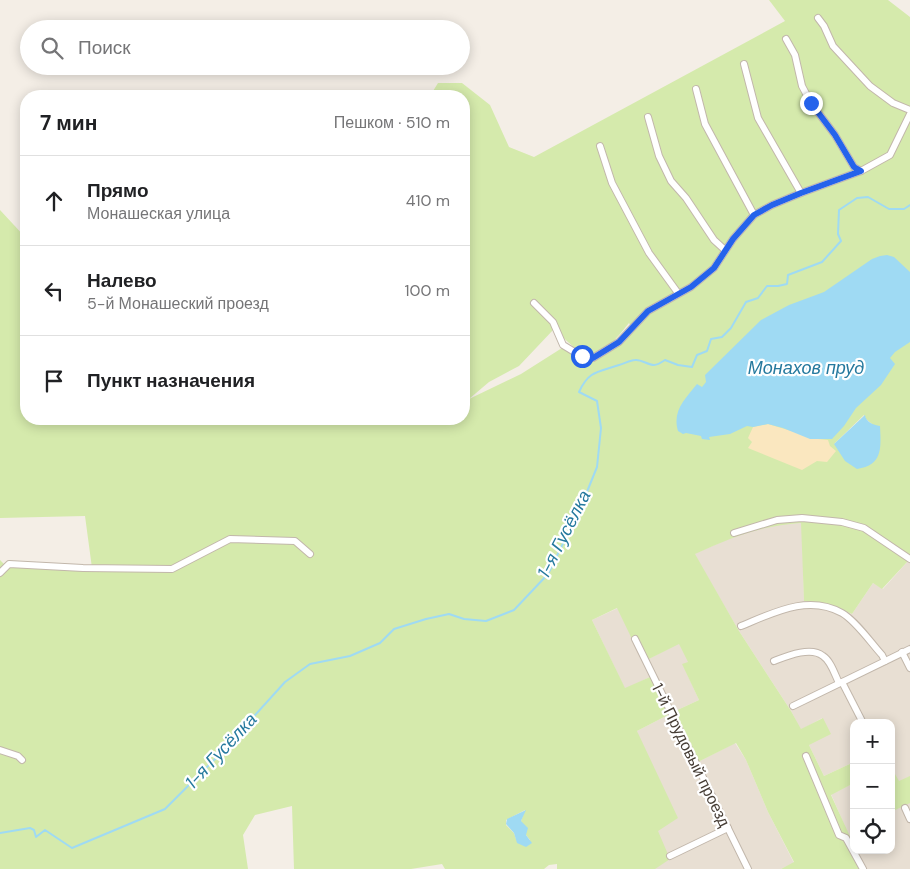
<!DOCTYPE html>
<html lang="ru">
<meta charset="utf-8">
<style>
body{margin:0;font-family:"DM Sans",sans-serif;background:#f6f6f6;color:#202124}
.controls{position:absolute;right:15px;bottom:15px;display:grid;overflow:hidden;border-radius:10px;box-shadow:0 2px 12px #0003}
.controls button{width:45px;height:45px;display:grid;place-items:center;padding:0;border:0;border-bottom:1px solid #e0e0e0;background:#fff;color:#202124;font:25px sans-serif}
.stop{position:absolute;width:15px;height:15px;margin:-11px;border:4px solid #2563eb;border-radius:50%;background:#fff}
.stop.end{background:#2563eb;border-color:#fff;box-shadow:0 1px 5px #0008}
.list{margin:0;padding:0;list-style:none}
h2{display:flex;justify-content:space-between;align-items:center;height:65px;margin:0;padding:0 20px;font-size:21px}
h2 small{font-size:16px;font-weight:400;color:#757577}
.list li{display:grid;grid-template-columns:32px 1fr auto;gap:15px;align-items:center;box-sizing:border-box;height:90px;padding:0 20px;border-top:1px solid #e0e0e0}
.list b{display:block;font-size:19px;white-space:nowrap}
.list p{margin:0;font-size:16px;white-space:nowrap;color:#757577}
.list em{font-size:16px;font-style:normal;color:#757577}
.icon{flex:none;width:28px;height:28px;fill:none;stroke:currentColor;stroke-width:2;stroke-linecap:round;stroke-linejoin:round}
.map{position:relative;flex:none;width:910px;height:869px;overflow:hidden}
.search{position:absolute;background:#fff;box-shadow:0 2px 12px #0003;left:20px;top:20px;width:450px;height:55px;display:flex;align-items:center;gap:12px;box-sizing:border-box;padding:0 18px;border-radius:28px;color:#757577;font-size:19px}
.panel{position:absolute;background:#fff;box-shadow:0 2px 12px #0003;left:20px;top:90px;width:450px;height:335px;border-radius:20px}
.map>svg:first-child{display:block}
.residential{fill:#e8dfd3}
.green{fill:#d5eaac;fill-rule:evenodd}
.sand{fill:#fae7bf}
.water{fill:#9fdaf3}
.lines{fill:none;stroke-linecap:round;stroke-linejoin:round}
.stream{stroke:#9fdaf3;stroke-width:2}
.street-casing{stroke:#c2b7ab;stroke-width:8}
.street{stroke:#fff;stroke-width:6}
.route{stroke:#2563eb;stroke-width:6}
.labels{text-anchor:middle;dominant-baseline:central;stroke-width:4.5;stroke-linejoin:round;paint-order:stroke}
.street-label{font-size:16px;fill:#463d35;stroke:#fff}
.water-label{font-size:18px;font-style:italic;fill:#25799e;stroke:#fff}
</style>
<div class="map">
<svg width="910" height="869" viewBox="0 0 910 869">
<rect width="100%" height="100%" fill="#f4eee6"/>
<g class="residential">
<polygon points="802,523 804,601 820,603 842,609 852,614 873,583 883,589 908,561 910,562 910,869 865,869 855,850 891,850 891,723 854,723 854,762 824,776 809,745 822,718 801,730 791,711 739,631 694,554 735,536 758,529 778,524"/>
<polygon points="618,608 650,677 625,689 592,620"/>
<polygon points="679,643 689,662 683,665 699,700 673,712 647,660"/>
<polygon points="668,715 745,869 655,869 658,831 637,731"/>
<polygon points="735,743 746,760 768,812 794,863 781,869 752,869 698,762"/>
<polygon points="854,783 854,847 831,794"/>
</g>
<g class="green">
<path d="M769 0H888L910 17V562L908 561 882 589 873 583 852 614C837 607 821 603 804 601L801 523C759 526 732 537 695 554L739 631 791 711 801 729 823 718 831 734 809 745 824 776 854 762V783L831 795 865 869H781L794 862 768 812 746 760 736 743 698 762 673 712 699 700 682 664 688 662 679 644 643 662 617 608 592 620 625 688 650 677 668 715 637 731 678 818 658 831 670 859 655 869H557V864L549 865 544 869H445L442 864 411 869H294L292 806 255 815 243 835 248 869H0V560L6 566 92 568 85 516 0 518V210L26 238V419H464V96H430L438 83H462L490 105 509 147 534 157 785 21ZM629 323 633 330 593 360H581L562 348 521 374 469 399 489 382 519 366 554 329C562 336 572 347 581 352 600 362 619 335 629 323ZM864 415 866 419 873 425 834 444ZM525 810 521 821 526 835 530 840 516 839 514 833 506 825V820Z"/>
<polygon points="891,767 899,781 910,776 910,803 891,812"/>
</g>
<polygon class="sand" points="768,424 818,439 828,440 830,446 836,451 827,462 817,461 802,470 748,448 752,442 748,438 753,427"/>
<g class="water">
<path d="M887 255 894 257 910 272V342L895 352 890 358 895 364 881 385 856 408 844 426 832 439H810L783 428 768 424 753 427 747 426 730 434 709 437 710 440 702 439 701 436 686 433 683 434 678 431C672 411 685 399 697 384L702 387 706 382 705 375 761 320 789 305 824 292 872 259 880 256Z"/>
<path d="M865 415C866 422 873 425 880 426 881 448 883 465 857 469L845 461 834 444Z"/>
<polygon points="526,810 521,821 528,828 526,835 532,843 526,847 517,843 514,833 506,824 507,819"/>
</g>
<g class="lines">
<path class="stream" d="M0 833 30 828 34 830 36 837 45 830 72 848 165 809 216 758 285 682 310 664 350 656 380 643 394 629 426 619 449 614 464 619 486 621 514 610 548 574 580 509 597 467 601 428 597 401 579 392C589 370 599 372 619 365 624 364 630 360 635 360 641 359 648 365 654 365 657 365 662 362 665 360L678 365 692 367 697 355 707 351 711 339 722 337 731 328 746 302 758 298 767 286H778L787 284 788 275 822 262 841 241 838 234 839 210 857 198 868 197 889 209H904L910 205"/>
<g class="street-casing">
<g id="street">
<polyline points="818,18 824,26 833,46 870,86 893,103 910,110"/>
<polyline points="786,39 795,55 802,86 811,103 835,135 854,167 861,171"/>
<polyline points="744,64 758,118 801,193"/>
<polyline points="696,89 705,124 754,215"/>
<polyline points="648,117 659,156 671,181 686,198 714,240 725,250"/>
<polyline points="600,146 612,183 649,253 678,293"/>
<polyline points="534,303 553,322 563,345 581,356 593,358 619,342 648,311 691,287 714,268 733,239 754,215 772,205 801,193 861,171 890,155 910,114"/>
<polyline points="734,533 777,520 802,518 842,522 864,528 910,559"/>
<polyline points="0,573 9,564 83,568 172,569 230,539 295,541 310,554"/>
<path d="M741 626C773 613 808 594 842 613 856 621 871 643 882 655L885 661"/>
<polyline points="635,639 748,869"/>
<polyline points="902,652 910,668"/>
<path d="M774 661C787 656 811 646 823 656 831 661 835 675 839 683"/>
<polyline points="842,682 863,723"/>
<polyline points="793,706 910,649"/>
<polyline points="0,750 18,756 22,760"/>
<polyline points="806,756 839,835 846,838 863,869"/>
<polyline points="905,808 910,819"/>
<polyline points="670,856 728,828"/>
</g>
</g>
<use href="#street" class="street"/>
</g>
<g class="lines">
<polyline class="route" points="582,356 593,358 619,342 648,311 691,287 714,268 733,239 754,215 772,205 801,193 861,171 854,167 835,135 811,103"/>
</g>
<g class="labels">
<g class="street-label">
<text transform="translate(691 755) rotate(64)">1-й Прудовый проезд</text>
</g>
<g class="water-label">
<text x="806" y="368">Монахов пруд</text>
<text transform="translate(564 534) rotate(-63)">1-я Гусёлка</text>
<text transform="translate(221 751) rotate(-47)">1-я Гусёлка</text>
</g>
</g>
</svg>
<div class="controls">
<button>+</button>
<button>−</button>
<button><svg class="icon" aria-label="locate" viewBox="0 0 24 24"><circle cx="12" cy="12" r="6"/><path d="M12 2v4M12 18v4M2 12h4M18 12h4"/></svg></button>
</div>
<div class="stop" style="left:582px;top:356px"></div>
<div class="stop end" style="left:811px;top:103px"></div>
<div class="search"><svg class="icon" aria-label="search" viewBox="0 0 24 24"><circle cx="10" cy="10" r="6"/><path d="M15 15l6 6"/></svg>Поиск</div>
<section class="panel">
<h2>7 мин<small>Пешком · 510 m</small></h2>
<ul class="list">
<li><svg class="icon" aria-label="ahead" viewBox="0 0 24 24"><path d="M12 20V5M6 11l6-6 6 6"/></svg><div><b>Прямо</b><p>Монашеская улица</p></div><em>410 m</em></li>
<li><svg class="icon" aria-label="left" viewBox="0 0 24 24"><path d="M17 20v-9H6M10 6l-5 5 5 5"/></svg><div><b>Налево</b><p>5-й Монашеский проезд</p></div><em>100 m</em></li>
<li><svg class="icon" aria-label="arrive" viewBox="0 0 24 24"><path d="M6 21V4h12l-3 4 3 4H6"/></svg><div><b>Пункт назначения</b></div></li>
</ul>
</section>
</div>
